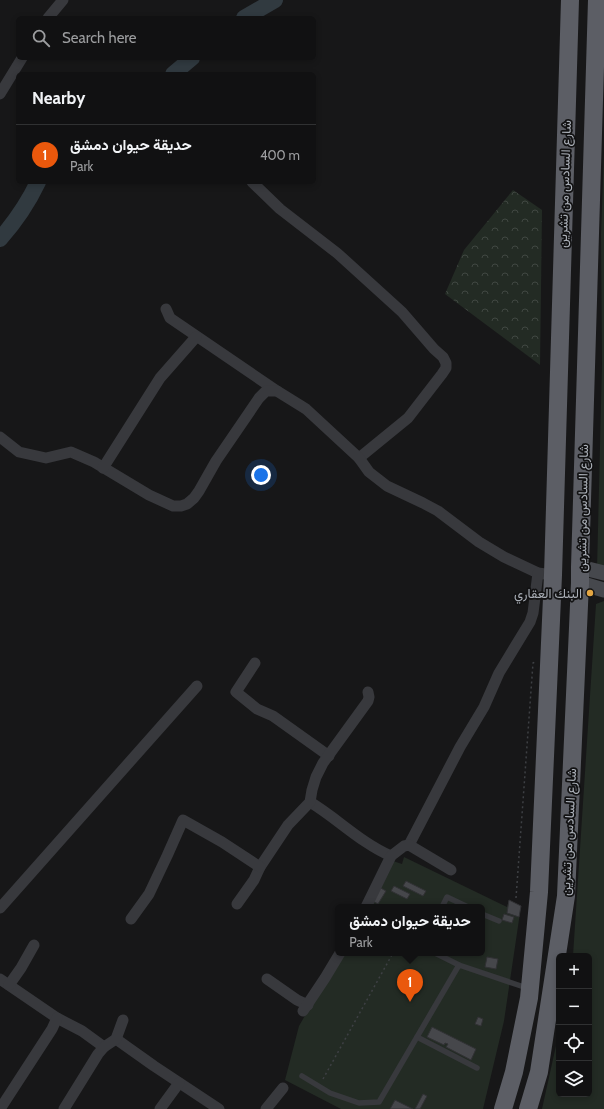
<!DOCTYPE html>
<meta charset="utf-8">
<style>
body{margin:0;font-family:Cabin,Vazirmatn,sans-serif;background:#1e1f20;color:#f1f3f6}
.controls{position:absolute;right:12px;bottom:12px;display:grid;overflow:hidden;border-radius:6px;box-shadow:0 2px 6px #0003}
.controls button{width:36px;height:36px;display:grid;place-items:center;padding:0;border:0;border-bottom:1px solid #303132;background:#111112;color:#f1f3f6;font:20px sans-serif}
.you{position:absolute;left:261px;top:475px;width:14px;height:14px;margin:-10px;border:3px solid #fff;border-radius:50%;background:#1a73e8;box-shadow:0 0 0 6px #1a73e833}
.badge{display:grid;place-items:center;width:26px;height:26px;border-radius:50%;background:#ea580c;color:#fff;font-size:13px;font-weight:700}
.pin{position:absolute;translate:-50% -33px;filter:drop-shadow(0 1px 2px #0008)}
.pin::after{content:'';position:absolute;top:21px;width:14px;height:12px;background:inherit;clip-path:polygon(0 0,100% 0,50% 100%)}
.popup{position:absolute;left:335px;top:904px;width:150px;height:52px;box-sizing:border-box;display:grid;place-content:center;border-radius:6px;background:#111112;filter:drop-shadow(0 1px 3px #0005);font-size:13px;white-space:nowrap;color:#9c9d9f}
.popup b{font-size:15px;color:#f1f3f6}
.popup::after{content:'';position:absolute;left:50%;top:100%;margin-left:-8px;border:8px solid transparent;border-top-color:#111112}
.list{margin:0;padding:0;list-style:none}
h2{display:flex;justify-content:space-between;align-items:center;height:52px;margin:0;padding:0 16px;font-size:17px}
h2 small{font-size:13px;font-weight:400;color:#9c9d9f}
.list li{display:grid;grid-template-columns:26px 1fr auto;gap:12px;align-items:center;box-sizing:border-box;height:60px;padding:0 16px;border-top:1px solid #303132}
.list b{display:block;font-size:15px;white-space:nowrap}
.list p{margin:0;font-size:13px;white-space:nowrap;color:#9c9d9f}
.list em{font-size:13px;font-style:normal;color:#9c9d9f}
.icon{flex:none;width:22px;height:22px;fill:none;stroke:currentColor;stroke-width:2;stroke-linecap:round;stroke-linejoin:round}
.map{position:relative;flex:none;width:604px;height:1109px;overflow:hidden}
.search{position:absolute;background:#111112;box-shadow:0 2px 6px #0003;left:16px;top:16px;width:300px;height:44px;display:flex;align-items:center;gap:10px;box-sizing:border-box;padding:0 14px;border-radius:6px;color:#9c9d9f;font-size:15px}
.panel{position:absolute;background:#111112;box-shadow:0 2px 6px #0003;left:16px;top:72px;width:300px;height:112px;border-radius:6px}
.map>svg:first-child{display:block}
.forest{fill:url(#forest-crowns)}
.green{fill:#232b24}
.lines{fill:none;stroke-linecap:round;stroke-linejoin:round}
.river{stroke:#313a40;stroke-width:16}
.building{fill:#46474b;stroke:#313134}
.path{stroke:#3e4044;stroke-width:1.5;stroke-dasharray:2 3;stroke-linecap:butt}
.service{stroke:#38393d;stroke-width:5.5}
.minor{stroke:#38393d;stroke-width:11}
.secondary{stroke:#46484d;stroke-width:15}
.trunk{stroke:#5c5e65;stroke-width:18}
.poi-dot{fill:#e4a643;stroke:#121213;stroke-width:1.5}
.labels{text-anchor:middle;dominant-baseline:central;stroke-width:3.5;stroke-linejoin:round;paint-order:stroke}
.street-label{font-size:13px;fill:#aaafb7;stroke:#121213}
.poi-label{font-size:13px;fill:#aaafb7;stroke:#121213;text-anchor:end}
</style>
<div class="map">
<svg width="604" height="1109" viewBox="0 0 604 1109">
<defs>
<pattern id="forest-crowns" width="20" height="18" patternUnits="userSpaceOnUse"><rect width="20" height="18" fill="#232b24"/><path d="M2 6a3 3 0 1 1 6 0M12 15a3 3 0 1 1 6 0" fill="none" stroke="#404742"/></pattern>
</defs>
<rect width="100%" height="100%" fill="#171718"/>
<polygon class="forest" points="513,190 542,210 540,365 445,294 464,250"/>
<g class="green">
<polygon points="604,152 604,570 597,570 602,364 601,234"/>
<polygon points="604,601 604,1109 542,1109 559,1032 559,1094 589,1094 589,956 573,956 596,604"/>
<polygon points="404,857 507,907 509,900 521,906 504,1021 483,1109 341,1109 285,1080 299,1026 341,953 482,953 482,907 367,907 393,861 402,864"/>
</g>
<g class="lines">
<g class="river">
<polyline points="244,18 275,0"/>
<polyline points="173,74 192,58"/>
<path d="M0 239C15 222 28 203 38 182"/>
</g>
</g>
<g class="building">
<polygon points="406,881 426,891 423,896 403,886"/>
<polygon points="394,886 410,894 407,899 391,891"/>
<polygon points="379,887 386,891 378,904 371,900"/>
<polygon points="509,900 521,906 519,917 507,913"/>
<polygon points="504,914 514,917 512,923 502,920"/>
<polygon points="487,957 498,959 496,969 485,967"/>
<polygon points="478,1017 483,1019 481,1026 475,1024"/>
<polygon points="432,1027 476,1049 471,1060 446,1047 448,1044 445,1043 444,1045 427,1037"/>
<polygon points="423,1094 427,1096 420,1109 415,1109"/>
<polygon points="395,1100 413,1109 390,1109"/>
</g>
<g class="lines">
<g class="path">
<polyline points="516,898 533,663 535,662"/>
<polyline points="323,1079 393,953"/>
</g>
<g class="service">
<polyline points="442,907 447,897 468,907"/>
<polyline points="482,914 499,921"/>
<polyline points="435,953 459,965"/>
<polyline points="417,1037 477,1068"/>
<polyline points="302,1076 330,1093 359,1103 379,1102 459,965 527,988"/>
</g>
<g class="minor">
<polyline points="48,18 63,0"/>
<polyline points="0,94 22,58"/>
<polyline points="252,182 280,209 337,253 402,312 434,349 443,357 446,363 446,368 442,374 408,418 359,458"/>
<polyline points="166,309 170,318 277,391"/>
<polyline points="0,437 19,452 46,458 71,452 94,462 149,495 173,506 181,506 187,504 194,498 199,491 216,461 259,398 266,391 277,391 306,409 359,458 369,472 387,486 423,503 438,511 479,542 504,557 538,573 553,575"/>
<polyline points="103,468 160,378 196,337"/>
<polyline points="255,663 236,692 257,709 273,716 329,756"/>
<path d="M310 802C338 819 361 843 391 856"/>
<polyline points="409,845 460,747 484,707 499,673 530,622 533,613 538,573"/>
<polyline points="237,904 254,880 260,867 288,825 310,802 312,790 316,777 323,763 368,701 369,697 368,692"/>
<polyline points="366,907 391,856 404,846 409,845 451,870"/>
<polyline points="0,908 197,686"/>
<polyline points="131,919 149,894 167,856 183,820 222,842 260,867"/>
<polyline points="0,979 57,1018 82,1031 104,1047"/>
<polyline points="267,979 297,1000 308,1005"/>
<polyline points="9,985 21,968 34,945"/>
<polyline points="303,1011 325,978 340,953"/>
<polyline points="116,1039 154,1066 219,1109"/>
<polyline points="0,1109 52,1029 57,1018"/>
<polyline points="64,1109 98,1054 104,1047 116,1039 123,1020"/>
<polyline points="160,1109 179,1083"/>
<polyline points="266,1109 283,1088"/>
</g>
<g class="secondary">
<polyline points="580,567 604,573"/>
<polyline points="580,583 604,590"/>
</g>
<g class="trunk">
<polyline points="503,1109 514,1072 529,998 539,892 553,575 570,0"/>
<polyline points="528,1109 539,1072 566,896 580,583 580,567 597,0"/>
</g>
</g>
<circle class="poi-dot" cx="590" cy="593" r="4"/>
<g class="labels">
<g class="street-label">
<text transform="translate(564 184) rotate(-88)">شارع السادس من تشرين</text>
<text transform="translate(582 508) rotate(-89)">شارع السادس من تشرين</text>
<text transform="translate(568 832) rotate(-87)">شارع السادس من تشرين</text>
</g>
<g class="poi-label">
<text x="582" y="593">البنك العقاري</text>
</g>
</g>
</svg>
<div class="controls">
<button>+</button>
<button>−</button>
<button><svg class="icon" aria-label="locate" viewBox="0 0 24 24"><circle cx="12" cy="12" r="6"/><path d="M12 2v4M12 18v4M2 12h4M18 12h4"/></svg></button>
<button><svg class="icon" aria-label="layers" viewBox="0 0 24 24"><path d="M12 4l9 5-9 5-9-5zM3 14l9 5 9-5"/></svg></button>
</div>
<div class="you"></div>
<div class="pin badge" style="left:410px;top:1002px">1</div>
<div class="popup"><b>حديقة حيوان دمشق</b>Park</div>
<div class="search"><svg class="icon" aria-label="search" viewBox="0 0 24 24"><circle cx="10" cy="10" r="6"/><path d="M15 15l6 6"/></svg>Search here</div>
<section class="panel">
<h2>Nearby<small></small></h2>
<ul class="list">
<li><span class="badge">1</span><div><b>حديقة حيوان دمشق</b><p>Park</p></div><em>400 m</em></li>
</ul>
</section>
</div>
